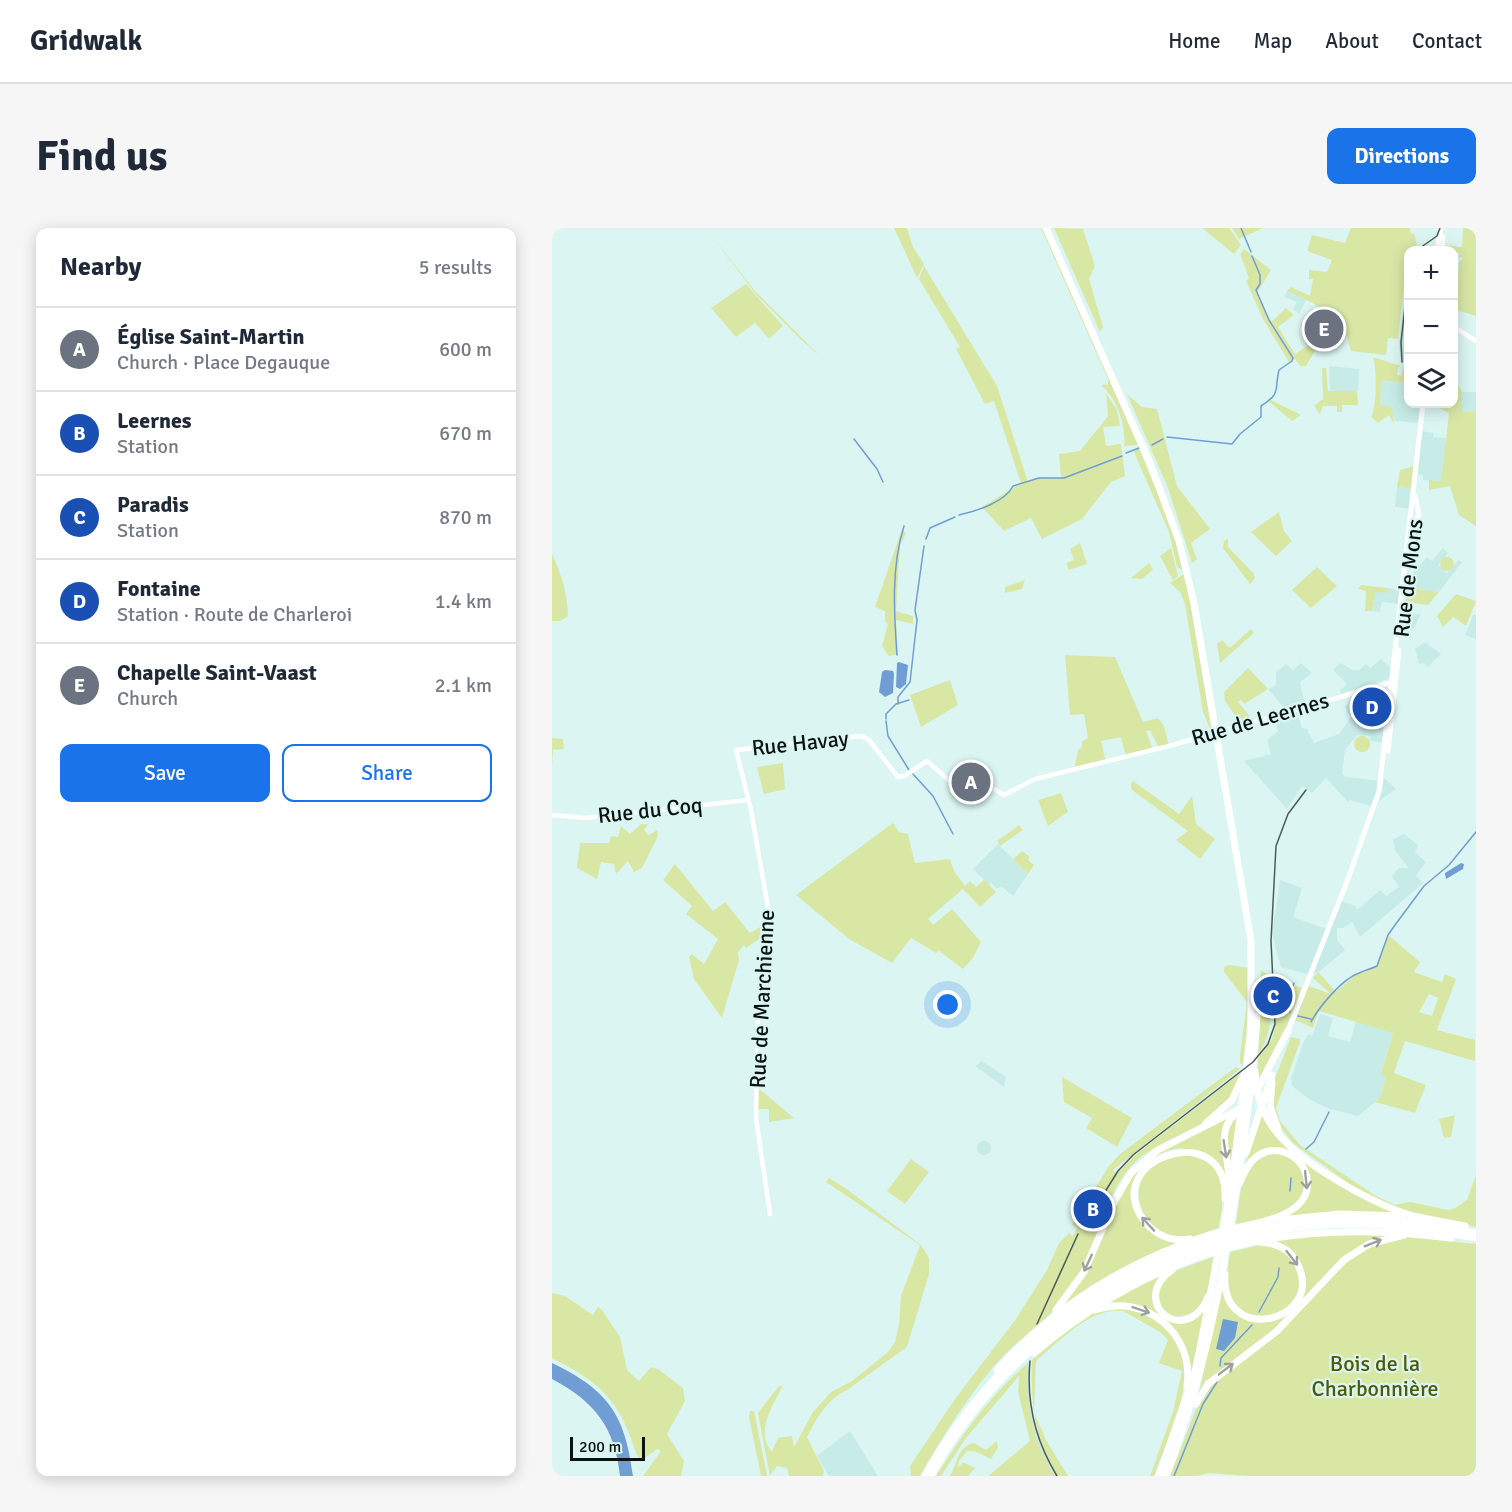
<!DOCTYPE html>
<meta charset="utf-8">
<style>
body{margin:0;font-family:Signika,sans-serif;background:#f6f6f7;color:#1f2937}
.controls{position:absolute;right:18px;top:18px;display:grid;overflow:hidden;border-radius:12px;box-shadow:0 3px 15px #0003}
.controls button{width:54px;height:54px;display:grid;place-items:center;padding:0;border:0;border-bottom:2px solid #e0e1e3;background:#fff;color:#1f2937;font:30px sans-serif}
.scale{position:absolute;left:18px;bottom:15px;width:75px;box-sizing:border-box;padding-left:6px;border:3px solid #091311;border-top:0;font-size:16px;line-height:21px;white-space:nowrap;color:#091311;-webkit-text-stroke:4px #dbf6f2;paint-order:stroke}
.you{position:absolute;left:396px;top:777px;width:21px;height:21px;margin:-15px;border:4px solid #fff;border-radius:50%;background:#1a73e8;box-shadow:0 0 0 9px #1a73e833}
.badge{display:grid;place-items:center;width:39px;height:39px;border-radius:50%;background:#1a73e8;color:#fff;font-size:20px;font-weight:700}
.pin{position:absolute;translate:-50% -50%;border:3px solid #fff;box-shadow:0 2px 6px #0006}
.list{margin:0;padding:0;list-style:none}
h2{display:flex;justify-content:space-between;align-items:center;height:78px;margin:0;padding:0 24px;font-size:26px}
h2 small{font-size:20px;font-weight:400;color:#747a83}
.list li{display:grid;grid-template-columns:39px 1fr auto;gap:18px;align-items:center;box-sizing:border-box;height:84px;padding:0 24px;border-top:2px solid #e0e1e3}
.list b{display:block;font-size:22px;white-space:nowrap}
.list p{margin:0;font-size:20px;white-space:nowrap;color:#747a83}
.list em{font-size:20px;font-style:normal;color:#747a83}
.actions{display:flex;gap:12px;padding:18px 24px}
.actions a{flex:1;padding:14px 0;border:2px solid #1a73e8;border-radius:12px;text-align:center;font-size:21px;color:#1a73e8}
.actions .main{background:#1a73e8;color:#fff}
.icon{flex:none;width:33px;height:33px;fill:none;stroke:currentColor;stroke-width:2;stroke-linecap:round;stroke-linejoin:round}
.map{position:relative;flex:none;width:924px;height:1248px;overflow:hidden;border-radius:12px}
header{display:flex;align-items:center;gap:36px;box-sizing:border-box;height:84px;padding:0 30px;background:#fff;border-bottom:2px solid #e0e1e3}
header strong{font-size:28px}
nav{display:flex;gap:33px;margin-inline-start:auto;font-size:21px}
.intro{display:flex;align-items:center;justify-content:space-between;box-sizing:border-box;height:144px;padding:0 36px}
h1{margin:0;font-size:42px}
.button{padding:15px 27px;border-radius:12px;background:#1a73e8;color:#fff;font-size:21px;font-weight:700}
main{display:flex;gap:36px;padding:0 36px}
aside{flex:1;background:#fff;border-radius:12px;box-shadow:0 3px 15px #0003}
.map>svg:first-child{display:block}
.built{fill:#c7ece7}
.green{fill:#d9e7a5;fill-rule:evenodd}
.water{fill:#719dd5}
.lines{fill:none;stroke-linecap:round;stroke-linejoin:round}
.stream{stroke:#719dd5;stroke-width:1.5}
.secondary{stroke:#fff;stroke-width:4.5}
.primary{stroke:#fff;stroke-width:5}
.highway{stroke:#fff;stroke-width:7}
.tram{stroke:#4c5b58;stroke-width:1.5}
.oneway{stroke:#9da1a0}
.labels{text-anchor:middle;dominant-baseline:central;stroke-width:4.5;stroke-linejoin:round;paint-order:stroke}
.street-label{font-size:22px;fill:#091311;stroke:#dbf6f2}
.park-label{font-size:22px;fill:#4f5a04;stroke:#dbf6f2}
</style>
<header>
<strong>Gridwalk</strong>
<nav><a>Home</a><a>Map</a><a>About</a><a>Contact</a></nav>
</header>
<div class="intro"><h1>Find us</h1><a class="button">Directions</a></div>
<main>
<aside>
<h2>Nearby<small>5 results</small></h2>
<ul class="list">
<li><span class="badge" style="background:#6b7280">A</span><div><b>Église Saint-Martin</b><p>Church · Place Degauque</p></div><em>600 m</em></li>
<li><span class="badge" style="background:#1a4fb4">B</span><div><b>Leernes</b><p>Station</p></div><em>670 m</em></li>
<li><span class="badge" style="background:#1a4fb4">C</span><div><b>Paradis</b><p>Station</p></div><em>870 m</em></li>
<li><span class="badge" style="background:#1a4fb4">D</span><div><b>Fontaine</b><p>Station · Route de Charleroi</p></div><em>1.4 km</em></li>
<li><span class="badge" style="background:#6b7280">E</span><div><b>Chapelle Saint-Vaast</b><p>Church</p></div><em>2.1 km</em></li>
</ul>
<div class="actions"><a class="main">Save</a><a>Share</a></div>
</aside>
<div class="map">
<svg width="924" height="1248" viewBox="0 0 924 1248">
<rect width="100%" height="100%" fill="#dbf6f2"/>
<g class="built">
<polygon points="856,37 854,134 849,134 847,118"/>
<polygon points="735,63 754,72 747,86 741,81 745,74 732,69"/>
<polygon points="777,138 807,141 806,163 778,163"/>
<polygon points="856,151 856,176 868,176 866,195 843,193 839,185 828,178 829,152 856,156"/>
<rect x="910" y="164" width="14" height="20"/>
<polygon points="870,203 881,205 881,209 894,210 889,254 871,252 871,247 866,246"/>
<polygon points="845,259 860,261 859,281 843,279"/>
<polygon points="891,320 896,325 886,337 895,345 907,332 910,334 887,364 856,360 857,353 864,353 861,345 875,329 880,333"/>
<polygon points="836,360 849,362 847,376 830,374 828,384 820,383 823,363 836,365"/>
<polygon points="851,385 869,386 861,402 851,401"/>
<polygon points="921,387 924,387 924,411 913,407"/>
<polygon points="873,414 889,426 876,439 872,435 867,436 863,421"/>
<polygon points="829,431 840,441 839,450 790,465 787,464 795,456 781,442 788,435 801,442 807,442 814,436 818,440"/>
<polygon points="749,435 760,445 748,454 753,476 744,479 750,500 755,501 762,515 787,506 800,488 795,484 793,478 796,476 814,490 820,483 824,487 820,492 826,497 835,497 834,515 818,513 818,508 805,507 793,522 790,546 794,549 829,553 822,579 798,572 796,574 774,550 760,565 750,558 735,581 692,533 719,526 715,512 726,503 722,488 735,483 716,461 724,457 724,444 734,436 741,442"/>
<polygon points="832,550 844,561 827,573 830,562"/>
<polygon points="852,606 866,617 863,624 874,634 864,648 871,655 808,709 800,694 791,700 785,700 785,712 793,722 768,743 758,747 729,739 720,706 728,652 750,660 741,689 775,701 789,673 804,678 804,683 828,662 834,668 847,659 840,648 847,640 857,640 843,623 841,611"/>
<polygon points="446,616 476,646 461,668 450,659 444,660 439,655 437,657 421,641"/>
<polygon points="768,786 781,790 776,808 798,814 804,793 841,805 829,845 834,849 828,870 806,888 775,880 757,871 740,858 739,850 752,813 756,807 760,808"/>
<polygon points="430,833 454,849 452,859 423,838"/>
<circle cx="432" cy="920" r="7"/>
<polygon points="479,1132 478,1164 483,1199 493,1225 506,1248 503,1248 493,1232 480,1200 475,1166 475,1135"/>
<polygon points="298,1203 326,1248 277,1248 265,1228"/>
</g>
<g class="green">
<polygon points="154,0 203,63 267,127 248,111 203,65"/>
<polygon points="342,0 355,0 361,19 372,36 365,50"/>
<path d="M489 0H491L586 217 572 218C574 198 566 172 550 158L551 156 556 157V151Z"/>
<polygon points="502,0 531,1 543,38 537,51 551,99 548,104"/>
<polygon points="650,0 677,0 689,17 682,26"/>
<polygon points="680,0 711,0 687,11"/>
<polygon points="799,0 858,0 859,6 862,5 865,17 856,22 846,111 836,110 834,127 799,123 792,98 761,75 735,63 739,59 758,68 761,51 757,51 757,42 775,44 780,32 755,23 760,7 793,15"/>
<polygon points="911,0 924,0 924,88 905,82 907,34 912,29 907,30 907,25 893,22 891,17 910,19"/>
<polygon points="692,21 719,42 705,65 719,94 734,80 742,87 726,99 743,126 757,117 764,121 754,138 748,138 743,131 737,134 711,91 694,53 697,50 688,26"/>
<polygon points="372,38 445,158 476,254 486,249 509,250 507,226 528,223 556,188 554,165 565,182 568,198 551,199 554,218 569,216 573,248 559,254 530,291 490,311 479,290 452,303 430,279 469,255 442,173 433,176 404,121 408,119 367,51"/>
<polygon points="194,56 231,98 217,111 203,95 184,109 159,80"/>
<path d="M821 129 849 138 846 140 845 147 849 148 852 138 856 137V156L829 152 828 177 840 179 842 196 837 187 826 195 819 189C825 180 825 142 821 129Z"/>
<polygon points="770,140 774,140 776,163 805,163 806,177 790,177 790,184 785,184 785,178 771,178 768,186 762,178 771,171"/>
<polygon points="905,155 910,164 910,184 924,184 924,298 907,287 898,258 877,262 877,252 889,253 897,185 885,179 902,176 902,158"/>
<polygon points="575,166 590,179 605,181 625,258 658,301 639,315 645,331 640,335 616,260"/>
<polygon points="718,170 719,172 749,187 740,193 715,172"/>
<polygon points="586,218 623,307 631,342 625,339 617,304 582,224"/>
<polygon points="862,238 860,261 845,259 848,242"/>
<polygon points="727,284 732,303 740,313 724,328 699,304"/>
<polygon points="350,301 354,306 348,317 344,383 361,388 361,396 344,392 346,426 337,428 330,418 336,396 333,393 333,383 323,379"/>
<polygon points="676,311 676,319 702,346 703,350 698,356 671,320 672,313"/>
<polygon points="528,315 535,336 517,342 514,335 522,332 518,321"/>
<polygon points="619,320 626,348 621,352 608,328"/>
<path d="M0 326C9 345 16 367 16 388L8 393H0Z"/>
<circle cx="895" cy="336" r="7"/>
<polygon points="597,335 601,342 590,351 579,350"/>
<polygon points="765,339 785,358 759,380 740,362"/>
<polygon points="633,345 660,503 659,503 651,484 633,376 628,364 618,355"/>
<polygon points="473,352 470,361 453,365 453,359"/>
<polygon points="809,357 836,360 836,365 823,364 820,383 813,383 814,363 806,361"/>
<polygon points="856,360 887,364 876,377 853,374"/>
<polygon points="904,366 924,373 914,398 901,389 891,399 885,388"/>
<polygon points="699,401 702,405 668,435 665,416 670,412 678,420"/>
<polygon points="513,427 563,429 591,494 606,490 612,498 617,518 607,521 598,502 594,503 601,522 574,529 569,509 549,513 554,534 522,542 526,522 530,519 530,513 536,510 532,486 518,487"/>
<polygon points="696,440 716,461 692,476 689,472 686,474 697,487 697,492 688,495 673,473 672,464"/>
<polygon points="398,452 406,477 369,499 358,467"/>
<circle cx="810" cy="516" r="8"/>
<polygon points="0,510 11,511 12,521 1,522 0,539"/>
<polygon points="231,535 233,561 212,566 205,539"/>
<polygon points="581,553 627,586 640,568 644,596 663,611 648,631 624,612 636,603 580,562 579,556"/>
<polygon points="509,565 516,584 496,598 486,572"/>
<polygon points="341,595 347,604 356,606 363,635 398,631 402,643 413,658 418,653 424,659 432,652 444,664 428,679 411,661 376,691 381,697 400,681 429,714 421,730 411,741 387,723 384,725 359,710 340,735 297,711 244,667"/>
<polygon points="89,596 96,596 92,602 97,607 105,602 106,608 90,640 82,644 76,633 64,646 62,636 49,634 45,651 25,640 28,615 57,615 59,608 66,609 69,598 78,606"/>
<polygon points="467,597 471,602 448,618 445,613"/>
<polygon points="470,623 478,629 476,632 482,637 476,646 461,631"/>
<polygon points="123,636 161,683 173,674 198,705 215,695 213,707 194,720 192,717 186,724 187,732 170,790 142,751 137,729 140,726 152,736 166,711 134,686 140,678 111,652"/>
<path d="M836 707 868 734 862 744 890 754 893 746 904 751 885 802 923 812V833L853 813 842 845 874 857 863 885 823 874 828 870 834 849 829 846 841 805 767 783 761 800 743 792 757 758 779 766 761 750 766 744 784 764 805 745 825 738ZM877 766 886 770 880 788 867 784Z"/>
<polygon points="677,737 696,740 696,785 691,837 688,835 688,827 695,774 672,744 672,739"/>
<path d="M709 742 716 747C718 774 724 802 706 826Z"/>
<polygon points="722,751 750,760 724,824 707,856 706,831 720,811 724,795"/>
<polygon points="739,809 748,811 748,814 724,880 728,893 748,917 824,968 843,977 858,974 896,982 903,980 915,972 924,947 924,999 839,979 804,961 741,915 727,897 721,877 722,853"/>
<path d="M684 839 688 841 561 942 565 946 582 928 690 844C686 852 684 862 679 869 655 906 603 908 576 942 548 977 545 1025 520 1061 502 1087 473 1106 451 1128 418 1164 392 1206 368 1248H359L358 1238 403 1171 464 1091 495 1042 507 1015 517 1005 521 1008 525 1000 520 997 557 938 568 926Z"/>
<polygon points="510,849 580,890 565,919 534,900 540,890 512,874"/>
<polygon points="206,860 242,890 217,894 217,881 205,881"/>
<polygon points="708,882 748,927 843,984 732,989 755,965 750,934 721,921 693,939"/>
<polygon points="686,885 678,940 674,905"/>
<polygon points="903,887 899,909 892,910 887,891"/>
<path d="M675 890 669 914 675 955C665 944 658 932 642 924 613 910 582 942 583 971 584 980 593 992 597 1001L632 1014 508 1081C547 1037 550 963 600 928 621 912 651 902 675 890Z"/>
<path d="M628 925C636 928 648 929 655 934 677 947 670 980 667 1000 654 1004 640 1012 626 1010 593 1005 573 965 598 939 605 932 619 929 628 925Z"/>
<path d="M724 925C729 927 737 928 742 932 756 945 756 970 739 981 722 990 702 992 684 996 689 964 687 933 724 925Z"/>
<polygon points="359,931 377,944 353,976 335,963"/>
<path d="M277 950 296 962 369 1017 377 1030V1046L355 1119 295 1162C276 1170 264 1191 255 1209L272 1243 271 1248H237L235 1240 225 1238 218 1248 206 1185 227 1158H231C222 1175 202 1205 220 1223L226 1210 240 1208 242 1219 261 1184 279 1164 300 1153 336 1124 343 1114 347 1097 349 1068 368 1017 274 954Z"/>
<polygon points="848,1006 811,1018 734,1092 647,1165 671,1056 679,1077 715,1093 748,1070 746,1032 713,1013 753,1007"/>
<polygon points="854,1009 924,1016 924,1248 697,1248 656,1245 645,1248 618,1248 646,1176 658,1157 716,1114 790,1037 813,1021"/>
<path d="M708 1017C723 1018 740 1024 744 1040 745 1045 748 1052 747 1058 744 1090 692 1101 678 1069 673 1055 676 1038 678 1024Z"/>
<path d="M661 1029C656 1058 658 1088 621 1089L609 1080 606 1061 620 1044Z"/>
<polygon points="615,1043 603,1076 629,1094 654,1077 638,1149 636,1127 605,1086 556,1077 561,1070"/>
<path d="M0 1065 13 1068 41 1087 46 1079 50 1082 68 1109 75 1142 87 1153 99 1139 106 1141 131 1160 133 1173 115 1206 132 1233 129 1248H91L109 1223 105 1221 88 1234C83 1223 80 1213 76 1203 60 1163 36 1149 0 1130Z"/>
<path d="M576 1080C668 1110 626 1184 602 1248H598L621 1184 630 1143 607 1135 616 1112 608 1104 571 1083C539 1079 510 1111 487 1130L484 1134 482 1184 494 1212 516 1248H506C483 1212 478 1174 480 1132L521 1097 541 1085Z"/>
<path d="M476 1135C474 1178 480 1211 503 1248H436L478 1213 466 1164 467 1148 414 1210 389 1248H384C411 1206 437 1168 476 1135Z"/>
<polygon points="198,1183 202,1183 215,1248 209,1248 197,1189"/>
<path d="M445 1213 446 1220 439 1231 422 1223H415L407 1233 406 1240 411 1234 423 1240 416 1248H398C406 1235 404 1220 422 1215L434 1222Z"/>
</g>
<g class="water">
<polygon points="347,434 356,437 354,456 348,461 344,459 345,435"/>
<polygon points="333,442 341,443 342,446 341,465 333,469 327,464 330,444"/>
<polygon points="909,635 912,636 911,641 894,651 893,645"/>
<polygon points="671,1091 686,1094 683,1110 672,1123 664,1121"/>
<path d="M0 1135C56 1162 73 1186 81 1248H68C63 1199 42 1173 0 1151Z"/>
</g>
<g class="lines">
<g class="stream">
<polyline points="689,0 699,24"/>
<path d="M615 209 680 216 688 206 709 189V178C730 165 722 161 727 142L740 133 741 130 717 92 704 62 708 56V47L700 28"/>
<polyline points="302,211 325,241 331,254"/>
<polyline points="600,217 611,211"/>
<polyline points="574,225 587,220"/>
<path d="M407 287C425 283 453 274 461 258L487 250H512L570 228"/>
<polyline points="374,311 378,300 403,289"/>
<path d="M345 427C342 385 339 339 352 298"/>
<polyline points="346,476 346,469 358,454 365,392 363,382 372,318"/>
<polyline points="334,491 334,486 344,476 357,472"/>
<polyline points="334,493 336,508 357,542"/>
<polyline points="361,546 381,568 401,606"/>
<polyline points="738,784 734,781 742,755"/>
<polyline points="746,788 759,791"/>
<path d="M759 794C767 779 790 751 807 745 813 742 819 741 825 738L836 707 843 697 872 658 897 637 924 604"/>
<polyline points="754,921 762,914 777,884"/>
<polyline points="738,963 739,950"/>
<polyline points="707,1084 726,1049 727,1040"/>
<polyline points="668,1138 669,1130 700,1097"/>
<polyline points="622,1248 651,1176 665,1154"/>
</g>
<g class="secondary">
<polyline points="902,99 924,113"/>
<polyline points="0,587 33,590 196,572"/>
<polyline points="218,986 204,890 206,784 217,685 199,582 184,522 309,508 317,512 346,549 352,548 375,533 408,562 420,564 437,558 452,567 483,551 617,518 841,454"/>
</g>
<g class="primary">
<polyline points="885,22 889,0"/>
<polyline points="890,22 891,9"/>
<polyline points="860,305 867,286 863,269"/>
<polyline points="836,523 847,422"/>
<polyline points="736,803 796,651 827,563 871,176"/>
</g>
<g class="highway">
<polyline points="494,0 598,235 627,313 642,375 699,713 699,804 679,960 644,1141 607,1248"/>
<path d="M703 844C704 861 707 877 716 892 740 933 823 978 868 990"/>
<polyline points="720,854 718,878 726,901"/>
<polyline points="704,864 736,803"/>
<polyline points="654,895 680,872 692,846"/>
<polyline points="694,925 720,847"/>
<path d="M677 953C678 930 663 906 682 887"/>
<polyline points="865,989 913,998"/>
<polyline points="727,992 788,986 851,988"/>
<path d="M638 1011C620 1014 605 1008 593 994 544 932 677 886 673 971"/>
<path d="M621 1041C574 1073 634 1122 656 1069"/>
<path d="M673 1046C668 1119 773 1094 746 1037 739 1021 724 1015 708 1014"/>
<polyline points="504,1082 532,1044 563,972 579,945 606,922 689,880"/>
<path d="M543 1082C593 1064 643 1106 635 1158"/>
<path d="M482 1125C610 1018 736 989 899 1010"/>
<path d="M445 1142C501 1079 577 1032 657 1007 684 998 750 994 755 961 760 933 727 911 704 929 695 936 692 946 687 956"/>
<polyline points="644,1176 656,1156 725,1103 792,1032 817,1016 852,1007"/>
<path d="M373 1248C459 1091 627 990 806 991 846 991 885 997 924 1005"/>
<path d="M379 1248C464 1094 630 995 807 996 846 997 885 1003 924 1010"/>
<path d="M614 1248C651 1152 671 1052 686 951 694 897 702 843 705 788"/>
</g>
<g class="tram">
<polyline points="865,22 885,8 888,0"/>
<polyline points="850,134 849,114 856,52"/>
<polyline points="551,967 566,943 581,927 701,834 716,816 723,796 719,713 724,618 736,586 754,562"/>
<polyline points="485,1096 526,1006"/>
<path d="M478 1133C474 1175 483 1212 505 1248"/>
</g>
</g>
<defs><path id="oneway-shaft" d="M-6 0H5M1.5-3L5.5 0L1.5 3" fill="none" stroke-width="1.6" stroke-linecap="round" stroke-linejoin="round" transform="scale(1.5)"/></defs>
<g class="oneway">
<use href="#oneway-shaft" transform="translate(673 921) rotate(81)"/>
<use href="#oneway-shaft" transform="translate(754 952) rotate(84)"/>
<use href="#oneway-shaft" transform="translate(596 996) rotate(-133)"/>
<use href="#oneway-shaft" transform="translate(821 1015) rotate(-22)"/>
<use href="#oneway-shaft" transform="translate(740 1030) rotate(52)"/>
<use href="#oneway-shaft" transform="translate(536 1035) rotate(115)"/>
<use href="#oneway-shaft" transform="translate(589 1082) rotate(18)"/>
<use href="#oneway-shaft" transform="translate(674 1141) rotate(-37)"/>
</g>
<g class="labels">
<g class="street-label">
<text transform="translate(856 350) rotate(-83)">Rue de Mons</text>
<text transform="translate(708 491) rotate(-16)">Rue de Leernes</text>
<text transform="translate(248 515) rotate(-6)">Rue Havay</text>
<text transform="translate(98 582) rotate(-6)">Rue du Coq</text>
<text transform="translate(210 771) rotate(-87)">Rue de Marchienne</text>
</g>
<g class="park-label">
<text x="823" y="1135">Bois de la<tspan x="823" dy="25">Charbonnière</tspan></text>
</g>
</g>
</svg>
<div class="controls">
<button>+</button>
<button>−</button>
<button><svg class="icon" aria-label="layers" viewBox="0 0 24 24"><path d="M12 4l9 5-9 5-9-5zM3 14l9 5 9-5"/></svg></button>
</div>
<div class="scale">200 m</div>
<div class="you"></div>
<div class="pin badge" style="left:419px;top:554px;background:#6b7280">A</div>
<div class="pin badge" style="left:541px;top:981px;background:#1a4fb4">B</div>
<div class="pin badge" style="left:721px;top:768px;background:#1a4fb4">C</div>
<div class="pin badge" style="left:820px;top:479px;background:#1a4fb4">D</div>
<div class="pin badge" style="left:772px;top:101px;background:#6b7280">E</div>
</div>
</main>
